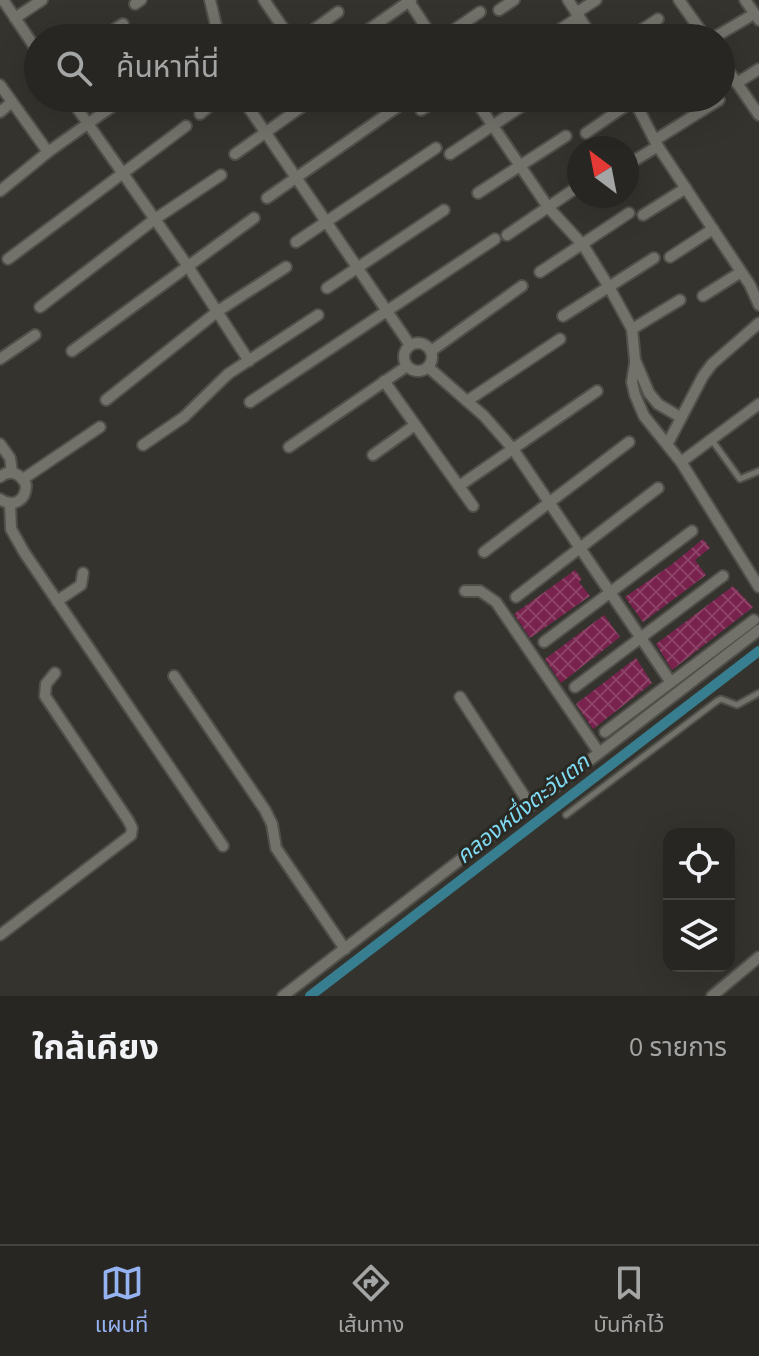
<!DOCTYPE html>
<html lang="th">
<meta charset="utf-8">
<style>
body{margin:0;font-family:Ubuntu,"Noto Sans Thai",sans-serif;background:#2f2e2a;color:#f1f3f6}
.controls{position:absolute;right:24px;bottom:24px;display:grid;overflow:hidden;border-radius:16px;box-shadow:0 8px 32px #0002}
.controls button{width:72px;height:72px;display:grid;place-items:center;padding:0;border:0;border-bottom:2px solid #434340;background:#272622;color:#f1f3f6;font:40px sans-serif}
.compass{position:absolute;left:567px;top:136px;width:72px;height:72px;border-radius:50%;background:#272622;box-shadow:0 8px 32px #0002;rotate:328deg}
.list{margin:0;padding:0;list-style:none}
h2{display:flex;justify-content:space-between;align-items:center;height:104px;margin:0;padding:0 32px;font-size:34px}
h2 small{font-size:26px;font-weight:400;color:#a4a5a5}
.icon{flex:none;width:44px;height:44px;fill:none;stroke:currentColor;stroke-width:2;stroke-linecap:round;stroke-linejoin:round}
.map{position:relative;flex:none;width:759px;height:996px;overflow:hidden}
.search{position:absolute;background:#272622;box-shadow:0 8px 32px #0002;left:24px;right:24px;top:24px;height:88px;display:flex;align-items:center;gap:20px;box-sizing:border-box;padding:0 28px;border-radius:44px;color:#a4a5a5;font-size:30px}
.sheet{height:248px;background:#272622}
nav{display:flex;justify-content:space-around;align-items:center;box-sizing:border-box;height:112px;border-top:2px solid #434340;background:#272622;font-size:22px;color:#a4a5a5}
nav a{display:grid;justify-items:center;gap:4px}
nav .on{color:#95b2f1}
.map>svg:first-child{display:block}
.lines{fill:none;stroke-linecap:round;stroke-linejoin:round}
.canal{stroke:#367e90;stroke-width:10}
.building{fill:url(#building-cross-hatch)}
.service-casing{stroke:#504f4a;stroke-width:9}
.minor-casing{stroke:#504f4a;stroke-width:14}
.service{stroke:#72716a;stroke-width:5}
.minor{stroke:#72716a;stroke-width:10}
.labels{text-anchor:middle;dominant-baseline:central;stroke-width:6;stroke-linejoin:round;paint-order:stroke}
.water-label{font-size:22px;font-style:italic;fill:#7fdbf4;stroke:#2a2923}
</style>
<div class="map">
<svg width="759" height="996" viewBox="0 0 759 996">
<defs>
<pattern id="building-cross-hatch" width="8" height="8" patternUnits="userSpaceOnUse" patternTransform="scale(2)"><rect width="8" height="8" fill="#78224d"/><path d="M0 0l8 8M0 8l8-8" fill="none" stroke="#8c4367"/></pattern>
</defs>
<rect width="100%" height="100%" fill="#34332d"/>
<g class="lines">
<polyline class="canal" points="310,996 759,651"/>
</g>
<g class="building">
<polygon points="703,539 710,548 695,560 706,575 643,622 625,597 671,565"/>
<polygon points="575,570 582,579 579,582 590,596 530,638 514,614"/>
<polygon points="733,586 753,607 672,670 656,644"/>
<polygon points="604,615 620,637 561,683 545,659"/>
<polygon points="636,658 652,683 593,729 576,704"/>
</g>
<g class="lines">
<g class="service-casing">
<g id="service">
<polyline points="711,439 740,479 759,471"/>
<polyline points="566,815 717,701 721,699 737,705 759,693"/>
</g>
</g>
<g class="minor-casing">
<g id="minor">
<polyline points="3,0 38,52"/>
<polyline points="210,0 219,38"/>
<polyline points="264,0 290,38"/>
<polyline points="408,0 433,38"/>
<polyline points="568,0 593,38"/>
<polyline points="679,0 706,38"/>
<polyline points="745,0 759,20"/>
<polyline points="135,4 141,0"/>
<polyline points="499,10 514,0"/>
<polyline points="576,13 596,0"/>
<polyline points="15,18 42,0"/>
<polyline points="368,30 411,0"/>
<polyline points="101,38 123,24"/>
<polyline points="202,38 216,29"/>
<polyline points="302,38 338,12"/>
<polyline points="442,38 480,12"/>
<polyline points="547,38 579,17"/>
<polyline points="629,38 658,19"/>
<polyline points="713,38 749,17"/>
<polyline points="721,60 759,115"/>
<polyline points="737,83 759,69"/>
<polyline points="0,85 48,152"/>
<polyline points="70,98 187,265 249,361"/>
<polyline points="242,98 410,345"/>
<polyline points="474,98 548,207 583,245 609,287 632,329 635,360 649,393 658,404 680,417"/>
<polyline points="633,98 657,145 750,285 759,305"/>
<polyline points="421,110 440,98"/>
<polyline points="0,112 12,102"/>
<polyline points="200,114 219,98"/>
<polyline points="586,133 634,100"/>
<polyline points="655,140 719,100"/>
<polyline points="235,154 314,98"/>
<polyline points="450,154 534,98"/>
<polyline points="627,165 658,146"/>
<polyline points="0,191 48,152 124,98"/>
<polyline points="478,193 566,136"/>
<polyline points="267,198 403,103"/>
<polyline points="643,215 686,188"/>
<polyline points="507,235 579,186"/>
<polyline points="296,242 436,148"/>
<polyline points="670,257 713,229"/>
<polyline points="8,259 186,126"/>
<polyline points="540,272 629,213"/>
<polyline points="327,288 444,210"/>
<polyline points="703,296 741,272"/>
<polyline points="40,307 155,219 221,175"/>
<polyline points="563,316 654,258"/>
<polyline points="632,329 680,300"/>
<circle cx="418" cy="357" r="14"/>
<polyline points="72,351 254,218"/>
<polyline points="431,351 522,286"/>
<polyline points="0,359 35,335"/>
<polyline points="635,363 632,382 635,395 644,416 681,462 759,587"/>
<polyline points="428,367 484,416 513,449 670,681"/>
<polyline points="384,381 473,506"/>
<polyline points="106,400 218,311 286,267"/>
<polyline points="467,401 560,339"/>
<polyline points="250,402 495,239"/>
<polyline points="668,443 703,376 712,364 759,323"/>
<polyline points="0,444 10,458 12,472"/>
<polyline points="143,445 184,417 228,374 318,315"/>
<polyline points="289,447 407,366"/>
<polyline points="373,455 415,425"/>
<polyline points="681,462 759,404"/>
<path d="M0 477C10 468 21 474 26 485 26 501 13 508 0 499"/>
<polyline points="23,479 100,427"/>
<polyline points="459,486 597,391"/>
<polyline points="10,504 11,529 24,552 223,846"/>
<polyline points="484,552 629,442"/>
<polyline points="465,591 480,591 496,602 598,751"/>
<polyline points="516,597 658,488"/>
<polyline points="57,601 81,585 83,573"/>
<polyline points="544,642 692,531"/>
<polyline points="174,676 265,810 272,824 276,848 345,949"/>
<polyline points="575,687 723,576"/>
<polyline points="460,697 530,805"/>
<polyline points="605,732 754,620"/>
<polyline points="0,935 131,835 132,828 128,820 45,696 46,684 55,673"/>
<polyline points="283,996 759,630"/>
<polyline points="712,996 759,957"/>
</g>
</g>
<use href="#service" class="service"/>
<use href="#minor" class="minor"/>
</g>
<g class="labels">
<g class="water-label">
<text transform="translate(522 808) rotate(-38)">คลองหนึ่งตะวันตก</text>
</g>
</g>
</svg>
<div class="controls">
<button><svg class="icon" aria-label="locate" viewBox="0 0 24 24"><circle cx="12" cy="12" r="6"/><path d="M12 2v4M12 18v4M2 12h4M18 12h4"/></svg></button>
<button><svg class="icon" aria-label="layers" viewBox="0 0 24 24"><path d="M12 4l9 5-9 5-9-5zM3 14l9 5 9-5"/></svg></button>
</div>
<svg class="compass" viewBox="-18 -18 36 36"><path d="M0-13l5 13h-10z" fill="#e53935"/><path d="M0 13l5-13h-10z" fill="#a4a5a5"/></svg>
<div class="search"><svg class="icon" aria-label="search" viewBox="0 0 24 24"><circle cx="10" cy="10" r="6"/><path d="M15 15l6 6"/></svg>ค้นหาที่นี่</div>
</div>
<section class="sheet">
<h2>ใกล้เคียง<small>0 รายการ</small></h2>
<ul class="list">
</ul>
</section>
<nav>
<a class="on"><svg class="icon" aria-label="map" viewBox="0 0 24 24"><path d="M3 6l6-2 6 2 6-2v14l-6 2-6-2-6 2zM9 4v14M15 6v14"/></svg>แผนที่</a>
<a><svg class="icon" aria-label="directions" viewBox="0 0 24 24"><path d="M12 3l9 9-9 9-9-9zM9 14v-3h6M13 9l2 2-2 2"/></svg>เส้นทาง</a>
<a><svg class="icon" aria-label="saved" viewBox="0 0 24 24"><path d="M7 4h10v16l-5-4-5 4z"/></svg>บันทึกไว้</a>
</nav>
